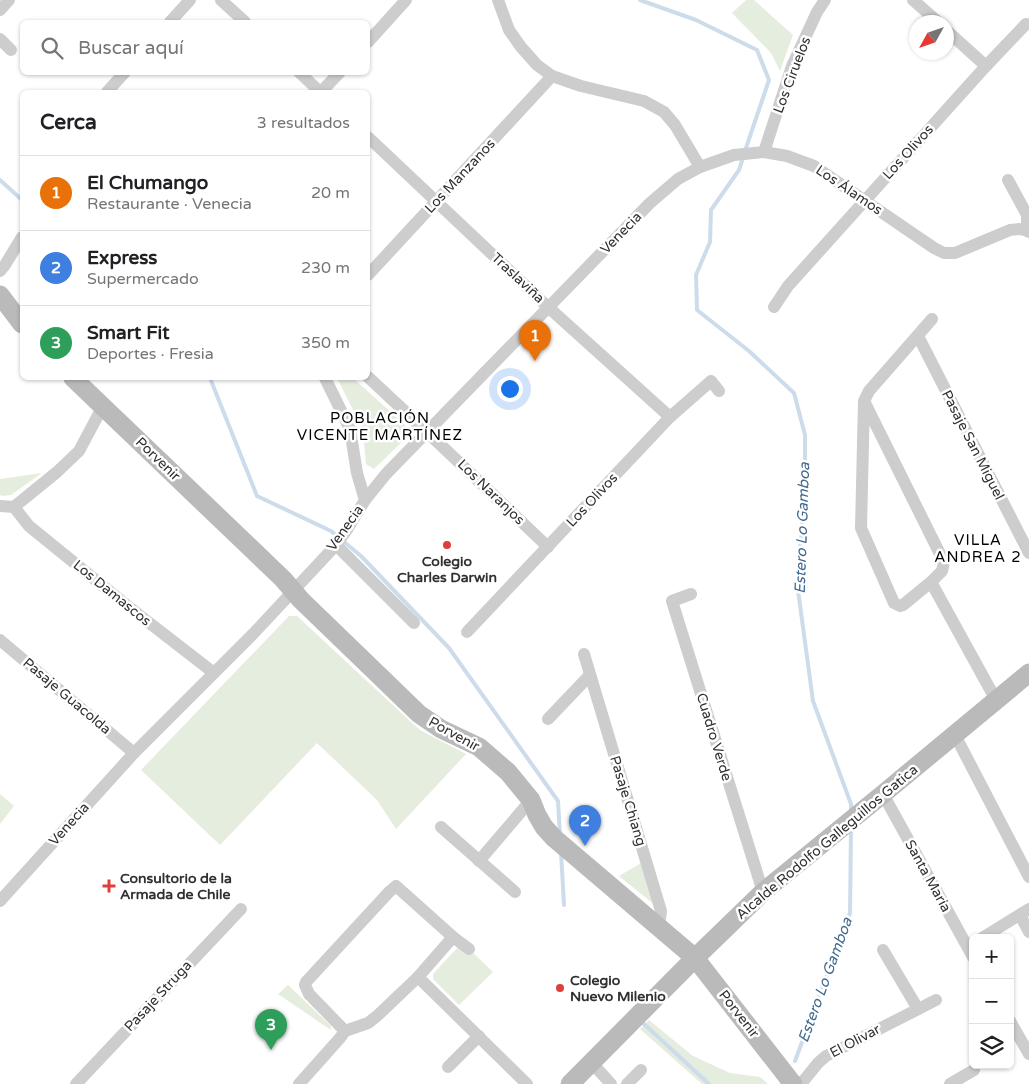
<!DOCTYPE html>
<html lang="es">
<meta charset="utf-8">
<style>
body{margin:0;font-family:"Varela Round",sans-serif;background:#f2f2f2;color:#202124}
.controls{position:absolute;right:15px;bottom:15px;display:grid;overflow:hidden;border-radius:8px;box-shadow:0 1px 4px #0004}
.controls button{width:45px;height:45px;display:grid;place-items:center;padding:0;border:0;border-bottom:1px solid #e0e0e0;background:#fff;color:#202124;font:25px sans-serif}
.compass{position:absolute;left:909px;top:15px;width:45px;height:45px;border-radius:50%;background:#fff;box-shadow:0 1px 4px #0004;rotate:230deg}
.you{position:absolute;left:509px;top:388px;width:18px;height:18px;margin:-12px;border:4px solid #fff;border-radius:50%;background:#1a73e8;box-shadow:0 0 0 8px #1a73e833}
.badge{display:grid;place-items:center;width:32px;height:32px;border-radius:50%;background:#de3f3c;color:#fff;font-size:16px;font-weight:700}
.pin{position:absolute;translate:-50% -41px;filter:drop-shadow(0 1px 2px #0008)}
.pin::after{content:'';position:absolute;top:26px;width:18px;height:15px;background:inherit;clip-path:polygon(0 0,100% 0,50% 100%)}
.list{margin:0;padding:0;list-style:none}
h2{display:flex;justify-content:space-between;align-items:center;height:65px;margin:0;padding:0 20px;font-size:21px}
h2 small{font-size:16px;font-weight:400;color:#757577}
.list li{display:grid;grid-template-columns:32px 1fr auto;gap:15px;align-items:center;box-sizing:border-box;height:75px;padding:0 20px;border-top:1px solid #e0e0e0}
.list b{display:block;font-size:19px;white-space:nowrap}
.list p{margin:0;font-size:16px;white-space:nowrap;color:#757577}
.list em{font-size:16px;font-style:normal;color:#757577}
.icon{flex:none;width:28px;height:28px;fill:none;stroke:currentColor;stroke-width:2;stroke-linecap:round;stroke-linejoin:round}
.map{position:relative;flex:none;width:1029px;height:1084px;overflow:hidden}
.search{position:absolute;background:#fff;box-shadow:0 1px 4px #0004;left:20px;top:20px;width:350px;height:55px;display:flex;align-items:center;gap:12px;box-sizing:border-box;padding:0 18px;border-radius:8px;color:#757577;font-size:19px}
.panel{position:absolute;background:#fff;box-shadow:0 1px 4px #0004;left:20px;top:90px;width:350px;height:290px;border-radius:8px}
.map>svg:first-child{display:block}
.green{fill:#e5eddf}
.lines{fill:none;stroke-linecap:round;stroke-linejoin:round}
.stream{stroke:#cddceb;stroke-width:4}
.street{stroke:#cdcdcd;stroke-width:12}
.secondary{stroke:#bababa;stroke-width:19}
.poi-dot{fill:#de3f3c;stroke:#fff;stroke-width:2}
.labels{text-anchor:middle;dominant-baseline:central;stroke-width:5;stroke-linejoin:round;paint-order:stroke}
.street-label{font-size:14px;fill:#303030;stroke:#fff}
.poi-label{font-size:14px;font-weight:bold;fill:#303030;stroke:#fff;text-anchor:start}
.neighbourhood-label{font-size:15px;letter-spacing:1px;fill:#000;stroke:#fff}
.water-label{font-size:15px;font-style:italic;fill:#416a90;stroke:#fff}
</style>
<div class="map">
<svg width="1029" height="1084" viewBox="0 0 1029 1084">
<rect width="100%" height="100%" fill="#fff"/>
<g class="green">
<polygon points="746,0 754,0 793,35 780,71 771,53 732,13"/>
<polygon points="337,378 353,378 405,425 408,436 374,469 366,464 363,430"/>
<polygon points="42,473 11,495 2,496 0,495 0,479"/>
<polygon points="289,616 297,616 411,722 420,730 466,754 396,829 377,800 317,743 220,845 141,770"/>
<polygon points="0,794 14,806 0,824"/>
<polygon points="643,862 656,906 619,876"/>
<polygon points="460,945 471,951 493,972 459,1005 433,979 433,974"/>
<polygon points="288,985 331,1026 331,1030 278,994"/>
<polygon points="649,1020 693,1056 730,1073 760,1077 768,1084 702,1084 640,1029"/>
</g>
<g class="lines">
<g class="stream">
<polyline points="640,0 696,20 757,50 769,80 745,151"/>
<polyline points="743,158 739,170 711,210 710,242 696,275 697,310 749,351 794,393 805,435 805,494 797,583 813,701 851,804 851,811"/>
<polyline points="0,180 22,200"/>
<polyline points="210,378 257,496 331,531 361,556 449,648 558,801 560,835"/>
<polyline points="561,852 564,905"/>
<polyline points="644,1024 709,1084"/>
<polyline points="795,1061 850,913 851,828"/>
</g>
<g class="street">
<polyline points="221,0 245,22"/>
<polyline points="498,0 509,30 521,47 537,65 552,76 581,86 644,101 664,112 675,125 700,167"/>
<polyline points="913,0 938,22"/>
<polyline points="0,10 9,0"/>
<polyline points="170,22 190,0"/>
<polyline points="946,30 986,66"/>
<polyline points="0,39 11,50"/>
<polyline points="368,42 406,0"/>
<polyline points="299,72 320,92"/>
<polyline points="107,92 125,72"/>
<polyline points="321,92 340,72"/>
<polyline points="368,137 548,307 670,417"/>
<polyline points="764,152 792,66 817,12 825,0"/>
<polyline points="1008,180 1027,215 1027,230"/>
<polyline points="0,271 5,265 22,237"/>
<polyline points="368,275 552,76"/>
<polyline points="774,307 788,286 986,66 1026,24"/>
<polyline points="918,336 1029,553"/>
<polyline points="368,377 427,432 548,547"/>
<polyline points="325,378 350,429 357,473 365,500"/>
<polyline points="864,401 861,528 894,603 900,606 903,605 931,582 942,571 944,562 864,401 869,391 932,319"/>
<polyline points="0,506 14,507 57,472 79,451 103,406"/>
<polyline points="14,507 29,526 125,604 214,673"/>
<polyline points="336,545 414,623"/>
<polyline points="931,582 996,700"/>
<polyline points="691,594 672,601 763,892"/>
<polyline points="467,632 670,417 711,381 719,391"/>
<polyline points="0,640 134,753"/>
<polyline points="584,654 661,911 659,927"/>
<polyline points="548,719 590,675"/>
<polyline points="955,735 1029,877"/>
<polyline points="883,794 973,957"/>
<polyline points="441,827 515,892"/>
<polyline points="479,861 531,800"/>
<path d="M0 901 134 753 253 634 336 545 348 528 365 500 386 474 650 203 678 179 700 167 734 155 764 152 787 156 814 166 934 248 944 253H955L1010 230C1017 229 1023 228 1029 232"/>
<polyline points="1020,915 1029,932"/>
<polyline points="982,938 1029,909"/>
<polyline points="883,950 918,1009"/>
<polyline points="418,977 527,1084"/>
<polyline points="1010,1021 1029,1054"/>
<polyline points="345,1031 309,994 305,985 306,982 389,892 396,886 453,937 469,949"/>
<polyline points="345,1031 368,1023 377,1016 418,977 453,937"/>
<polyline points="592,1063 611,1084"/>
<polyline points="448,1067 479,1036"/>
<polyline points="76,1084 241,909"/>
<polyline points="299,1084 340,1038 345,1031"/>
<polyline points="627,1084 641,1070"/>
<polyline points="801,1084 818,1063 826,1056 936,1000"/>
<polyline points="950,1084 974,1070"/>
</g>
<g class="secondary">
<polyline points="0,295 22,324"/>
<polyline points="73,378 283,579 301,600 419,714 441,729 479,747 508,772 531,800 537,815 544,827 554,838 695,958 793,1084"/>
<polyline points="570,1084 695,958 763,892 883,794 1029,673"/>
</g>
</g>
<g class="poi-dot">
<circle cx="447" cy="545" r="5"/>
<path d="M106.5 878.5h5v5h5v5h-5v5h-5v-5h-5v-5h5z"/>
<circle cx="560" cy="988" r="5"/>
</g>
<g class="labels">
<g class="street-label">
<text transform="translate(792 75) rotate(-69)">Los Ciruelos</text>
<text transform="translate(908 152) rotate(-48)">Los Olivos</text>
<text transform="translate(460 176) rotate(-47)">Los Manzanos</text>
<text transform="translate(849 190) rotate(34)">Los Álamos</text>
<text transform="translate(621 233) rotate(-46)">Venecia</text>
<text transform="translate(518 278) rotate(43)">Traslaviña</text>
<text transform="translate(973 445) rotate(63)">Pasaje San Miguel</text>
<text transform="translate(158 459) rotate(44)">Porvenir</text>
<text transform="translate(491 492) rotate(44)">Los Naranjos</text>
<text transform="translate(592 500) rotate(-47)">Los Olivos</text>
<text transform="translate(345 528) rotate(-55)">Venecia</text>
<text transform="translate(112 593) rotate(39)">Los Damascos</text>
<text transform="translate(67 696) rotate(40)">Pasaje Guacolda</text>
<text transform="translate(454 734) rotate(29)">Porvenir</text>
<text transform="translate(714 737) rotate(73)">Cuadro Verde</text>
<text transform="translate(628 801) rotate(73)">Pasaje Chiang</text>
<text transform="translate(69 824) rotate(-48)">Venecia</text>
<text transform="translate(827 842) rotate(-40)">Alcalde Rodolfo Galleguillos Gatica</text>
<text transform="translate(928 876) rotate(61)">Santa María</text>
<text transform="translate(158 996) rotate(-47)">Pasaje Struga</text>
<text transform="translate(739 1014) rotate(52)">Porvenir</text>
<text transform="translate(855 1041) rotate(-28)">El Olivar</text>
</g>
<g class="poi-label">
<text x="447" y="561" text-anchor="middle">Colegio<tspan x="447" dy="16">Charles Darwin</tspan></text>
<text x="120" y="878">Consultorio de la<tspan x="120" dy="16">Armada de Chile</tspan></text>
<text x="570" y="980">Colegio<tspan x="570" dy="16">Nuevo Milenio</tspan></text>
</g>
<g class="neighbourhood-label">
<text x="380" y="418">POBLACIÓN<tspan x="380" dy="17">VICENTE MARTÍNEZ</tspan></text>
<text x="978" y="540">VILLA<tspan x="978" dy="17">ANDREA 2</tspan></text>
</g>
<g class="water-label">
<text transform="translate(802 528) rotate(-88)">Estero Lo Gamboa</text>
<text transform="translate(825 980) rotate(-70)">Estero Lo Gamboa</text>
</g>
</g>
</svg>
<div class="controls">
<button>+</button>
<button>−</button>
<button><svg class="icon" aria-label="layers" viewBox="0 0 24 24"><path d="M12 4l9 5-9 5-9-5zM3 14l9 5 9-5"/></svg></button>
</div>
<svg class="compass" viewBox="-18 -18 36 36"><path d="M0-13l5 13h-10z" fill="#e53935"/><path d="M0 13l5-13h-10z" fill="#757577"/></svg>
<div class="you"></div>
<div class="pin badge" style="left:535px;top:361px;background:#e8710a">1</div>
<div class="pin badge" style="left:585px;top:846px;background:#3f7fe0">2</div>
<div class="pin badge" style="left:271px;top:1050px;background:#2e9e5b">3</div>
<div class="search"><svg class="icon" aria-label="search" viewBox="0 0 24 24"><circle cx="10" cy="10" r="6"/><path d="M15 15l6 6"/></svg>Buscar aquí</div>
<section class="panel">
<h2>Cerca<small>3 resultados</small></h2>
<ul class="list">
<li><span class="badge" style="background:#e8710a">1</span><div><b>El Chumango</b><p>Restaurante · Venecia</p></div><em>20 m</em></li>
<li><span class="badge" style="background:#3f7fe0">2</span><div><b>Express</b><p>Supermercado</p></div><em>230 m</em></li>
<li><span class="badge" style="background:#2e9e5b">3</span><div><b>Smart Fit</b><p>Deportes · Fresia</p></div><em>350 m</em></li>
</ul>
</section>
</div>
